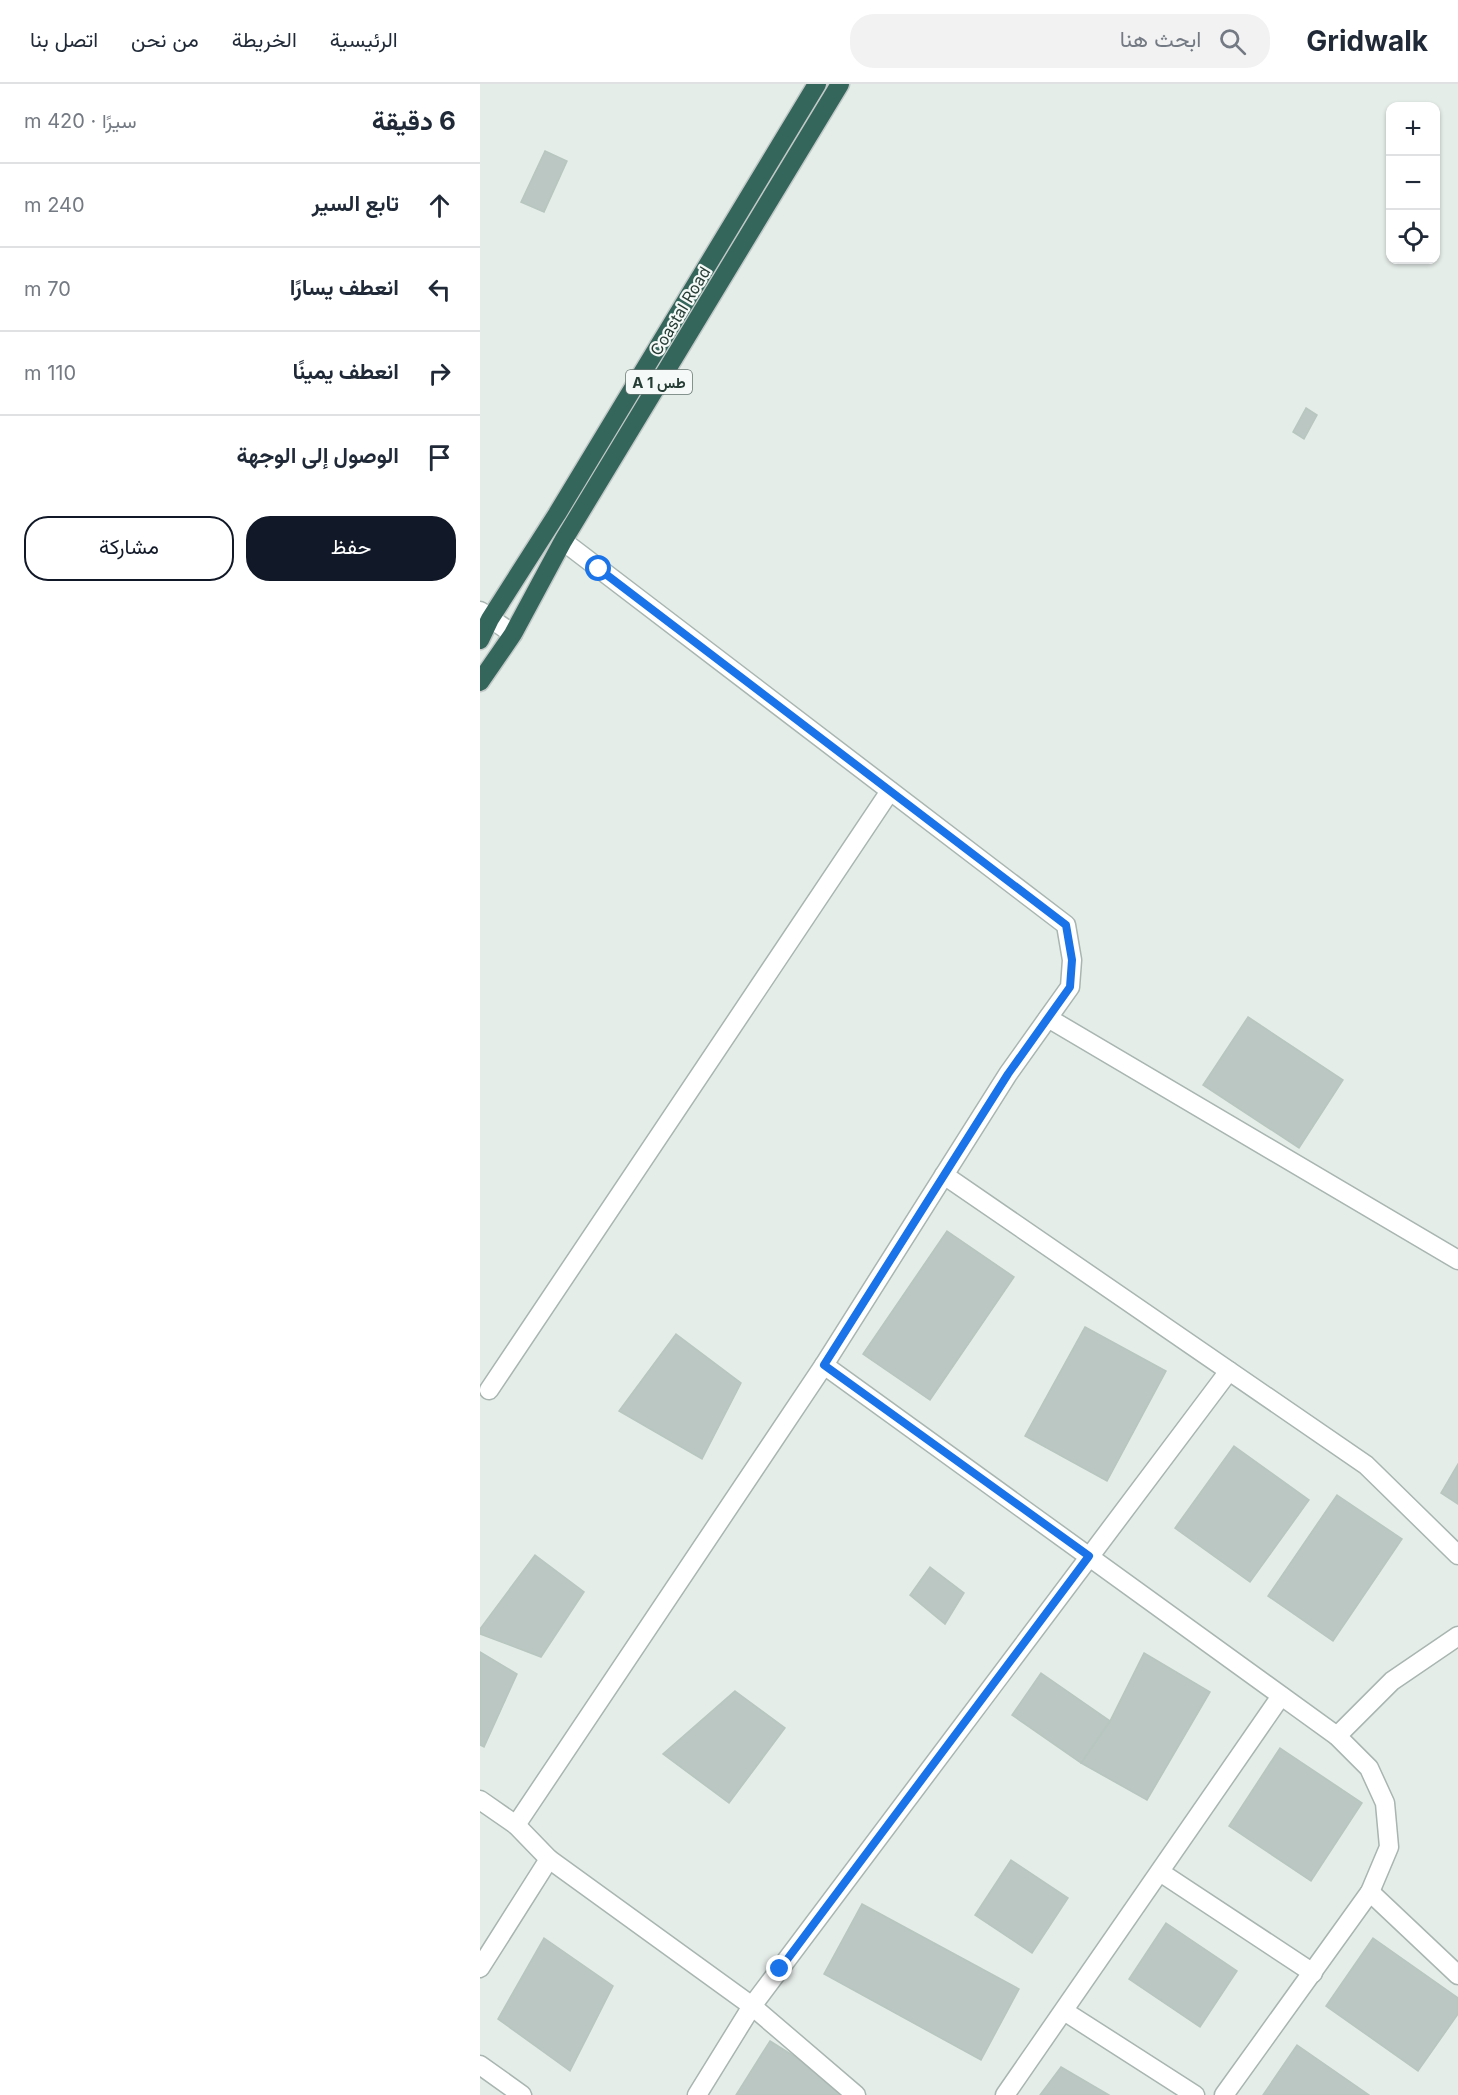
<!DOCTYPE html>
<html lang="ar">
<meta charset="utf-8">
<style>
body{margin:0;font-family:Inter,Vazirmatn,sans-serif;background:#f2f2f3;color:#1f2937;direction:rtl}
.controls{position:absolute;right:18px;top:18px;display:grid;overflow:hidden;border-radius:12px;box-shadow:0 2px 4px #0004}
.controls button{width:54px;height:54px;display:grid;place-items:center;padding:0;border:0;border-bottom:2px solid #e0e1e3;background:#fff;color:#1f2937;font:30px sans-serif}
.stop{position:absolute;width:18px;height:18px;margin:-14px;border:4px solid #1a73e8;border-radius:50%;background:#fff}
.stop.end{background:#1a73e8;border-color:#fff;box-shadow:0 2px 6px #0008}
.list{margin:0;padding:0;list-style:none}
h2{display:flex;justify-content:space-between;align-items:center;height:78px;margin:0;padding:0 24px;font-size:26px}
h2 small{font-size:20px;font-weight:400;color:#747a83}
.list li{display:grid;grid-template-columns:39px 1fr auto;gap:18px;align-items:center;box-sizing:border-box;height:84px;padding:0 24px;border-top:2px solid #e0e1e3}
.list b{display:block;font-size:22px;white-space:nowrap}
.list em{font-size:20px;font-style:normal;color:#747a83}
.actions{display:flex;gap:12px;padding:18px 24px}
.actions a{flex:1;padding:14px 0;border:2px solid #111827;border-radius:24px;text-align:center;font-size:21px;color:#111827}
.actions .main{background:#111827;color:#fff}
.icon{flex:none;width:33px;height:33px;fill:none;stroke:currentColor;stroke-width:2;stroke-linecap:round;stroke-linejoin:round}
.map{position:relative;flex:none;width:978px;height:2011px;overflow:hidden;direction:ltr}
header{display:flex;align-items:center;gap:36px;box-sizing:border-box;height:84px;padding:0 30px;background:#fff;border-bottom:2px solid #e0e1e3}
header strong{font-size:28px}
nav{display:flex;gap:33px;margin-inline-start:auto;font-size:21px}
.search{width:420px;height:54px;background:#f2f2f3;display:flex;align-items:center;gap:15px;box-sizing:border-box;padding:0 21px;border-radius:24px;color:#747a83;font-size:22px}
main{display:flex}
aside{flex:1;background:#fff}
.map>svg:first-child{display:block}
.building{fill:#bac7c2;stroke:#b8c6c0;stroke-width:1.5}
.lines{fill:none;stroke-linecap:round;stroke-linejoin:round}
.street-casing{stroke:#a8b5b0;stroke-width:21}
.highway-casing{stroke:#c2c9c7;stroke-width:21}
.street{stroke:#fff;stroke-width:18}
.highway{stroke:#34665b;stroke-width:18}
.route{stroke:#1a73e8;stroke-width:8}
.labels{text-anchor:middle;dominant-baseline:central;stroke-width:4.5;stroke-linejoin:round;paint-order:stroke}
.shield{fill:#f5f9f7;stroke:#647570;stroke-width:1.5}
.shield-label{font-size:15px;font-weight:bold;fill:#263d36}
.street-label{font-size:16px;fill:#263d36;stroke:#f5f9f7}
</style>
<header>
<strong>Gridwalk</strong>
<div class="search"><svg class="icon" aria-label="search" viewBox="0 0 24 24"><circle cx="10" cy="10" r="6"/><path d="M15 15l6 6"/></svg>ابحث هنا</div>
<nav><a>الرئيسية</a><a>الخريطة</a><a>من نحن</a><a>اتصل بنا</a></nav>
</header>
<main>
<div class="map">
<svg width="978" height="2011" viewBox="0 0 978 2011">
<rect width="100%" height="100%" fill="#e5ede9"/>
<g class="building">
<polygon points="65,67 87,77 64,128 41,118"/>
<polygon points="826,324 837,331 824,355 813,348"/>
<polygon points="768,933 863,996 819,1064 723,1001"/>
<polygon points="467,1147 534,1193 450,1316 383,1270"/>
<polygon points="605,1243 686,1287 627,1397 545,1352"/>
<polygon points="196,1250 261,1299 222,1375 139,1327"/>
<polygon points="754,1362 829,1416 770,1498 695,1444"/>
<polygon points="978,1380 978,1420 961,1409"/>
<polygon points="857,1411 922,1455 853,1557 788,1512"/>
<polygon points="55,1471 104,1508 61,1573 0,1550 0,1545"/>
<polygon points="450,1483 484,1509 465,1540 430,1511"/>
<polygon points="0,1568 37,1590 4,1663 0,1661"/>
<polygon points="664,1569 730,1608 667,1716 601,1679 630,1637"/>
<polygon points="561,1589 630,1637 601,1679 532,1631"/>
<polygon points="255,1607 305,1644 249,1719 183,1670"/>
<polygon points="800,1664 882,1719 831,1797 749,1742"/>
<polygon points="531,1776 588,1814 552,1869 495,1831"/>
<polygon points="382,1820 539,1905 501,1976 344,1890"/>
<polygon points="686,1839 757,1887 720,1943 649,1895"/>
<polygon points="64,1854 133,1902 90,1987 18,1935"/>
<polygon points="893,1854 978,1914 978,1930 938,1987 846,1922"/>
<polygon points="290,1957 374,2010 373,2011 256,2011"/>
<polygon points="817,1961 889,2011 783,2011"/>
<polygon points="581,1983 629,2011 560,2011"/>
</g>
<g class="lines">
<g class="street-casing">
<g id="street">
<polyline points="0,527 33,550"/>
<polyline points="568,934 978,1176"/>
<polyline points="464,1091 886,1381 978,1471"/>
<polyline points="344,1281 857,1652 889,1684 905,1719 909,1763 890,1808 744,2011"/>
<polyline points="9,1306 410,707"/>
<polyline points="857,1652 912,1597 978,1552"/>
<polyline points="0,1716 36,1741 69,1775 0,1884"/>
<polyline points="36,1741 344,1281 528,990 590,903 592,876 586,841 83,457"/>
<polyline points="69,1775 272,1922 376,2011"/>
<polyline points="680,1788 833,1889"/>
<polyline points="890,1808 978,1891"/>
<polyline points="584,1927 715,2011"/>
<polyline points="0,1981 42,2011"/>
<polyline points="217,2011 272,1922 749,1287"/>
<polyline points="525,2011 801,1612"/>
</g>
</g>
<g class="highway-casing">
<g id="highway">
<polyline points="0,556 10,535 77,430 337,0"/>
<polyline points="0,598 33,550 83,457 360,0"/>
</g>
</g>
<use href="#street" class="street"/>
<use href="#highway" class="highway"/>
</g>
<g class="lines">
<polyline class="route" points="119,485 586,841 592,876 590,903 528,990 344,1281 609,1472 300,1885"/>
</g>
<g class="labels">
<rect class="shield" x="146" y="286" width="66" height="24" rx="4.5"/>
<g class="shield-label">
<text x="179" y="298">A 1 طس</text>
</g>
<g class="street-label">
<text transform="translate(200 227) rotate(-59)">Coastal Road</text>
</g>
</g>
</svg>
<div class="controls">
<button>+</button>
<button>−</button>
<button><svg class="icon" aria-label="locate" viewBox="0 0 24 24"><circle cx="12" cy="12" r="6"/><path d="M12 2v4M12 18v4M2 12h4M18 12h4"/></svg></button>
</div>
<div class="stop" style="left:119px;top:485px"></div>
<div class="stop end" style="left:300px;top:1885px"></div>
</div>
<aside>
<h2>6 دقيقة<small>سيرًا · 420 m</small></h2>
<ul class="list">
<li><svg class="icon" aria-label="ahead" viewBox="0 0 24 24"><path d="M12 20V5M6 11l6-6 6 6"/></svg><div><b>تابع السير</b></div><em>240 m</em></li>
<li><svg class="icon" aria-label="left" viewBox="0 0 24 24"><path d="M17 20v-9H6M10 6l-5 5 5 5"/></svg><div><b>انعطف يسارًا</b></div><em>70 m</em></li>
<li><svg class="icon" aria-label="right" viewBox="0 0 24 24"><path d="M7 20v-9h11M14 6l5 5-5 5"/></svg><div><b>انعطف يمينًا</b></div><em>110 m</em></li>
<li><svg class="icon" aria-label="arrive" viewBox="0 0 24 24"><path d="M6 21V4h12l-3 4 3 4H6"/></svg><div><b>الوصول إلى الوجهة</b></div></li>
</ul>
<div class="actions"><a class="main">حفظ</a><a>مشاركة</a></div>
</aside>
</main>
